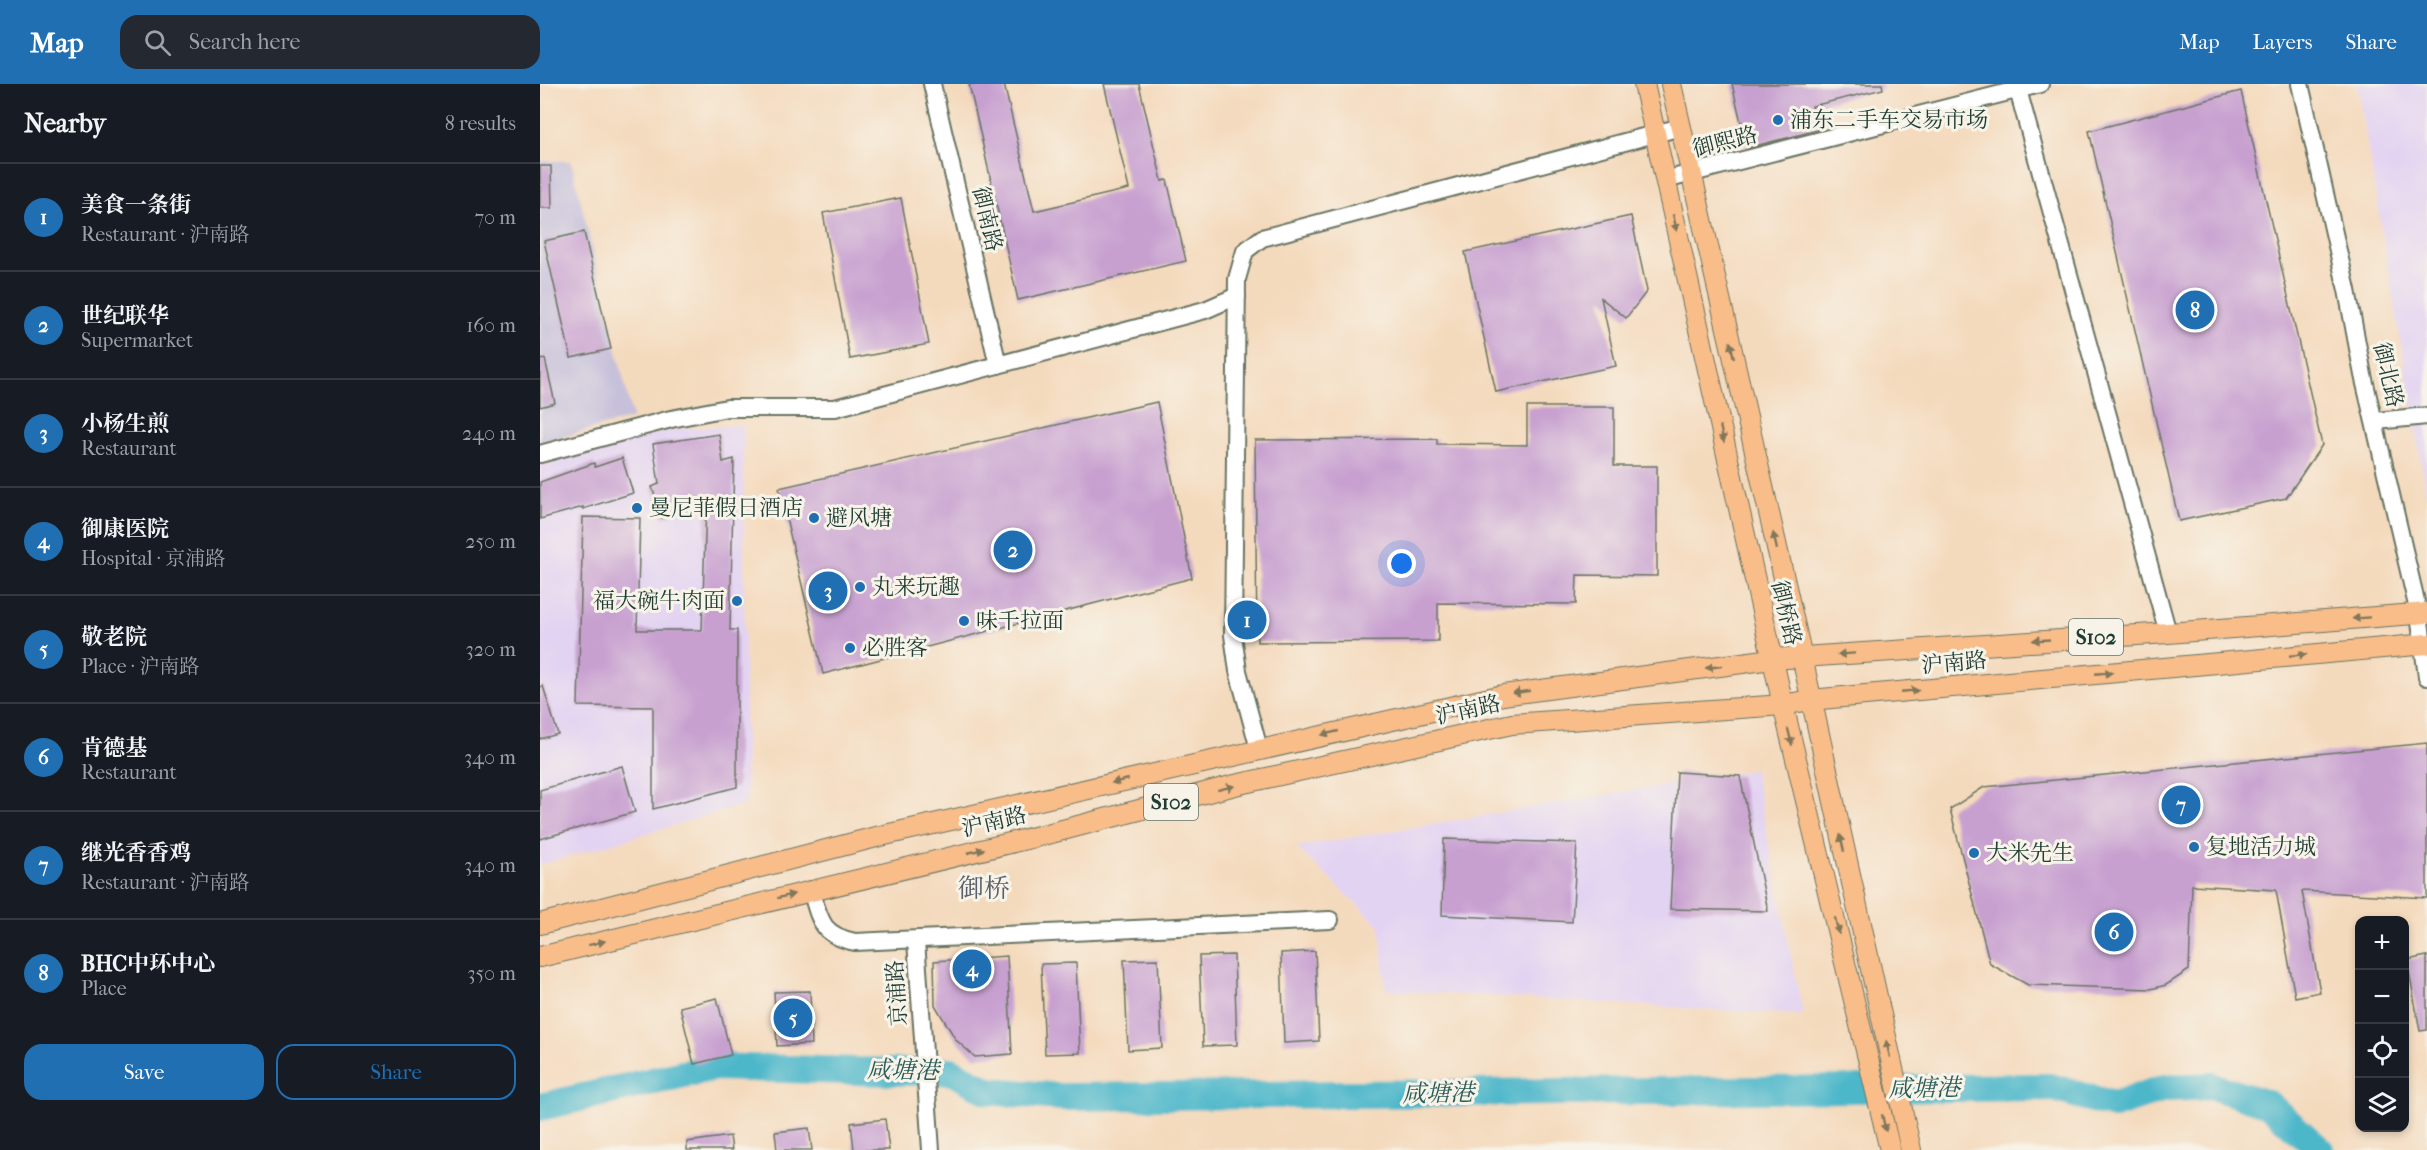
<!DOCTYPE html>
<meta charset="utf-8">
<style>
body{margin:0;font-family:"IM FELL French Canon","Noto Serif SC",serif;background:#242831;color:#f1f3f6}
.controls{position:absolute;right:18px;bottom:18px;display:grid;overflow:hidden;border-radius:12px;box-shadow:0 3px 9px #0003}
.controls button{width:54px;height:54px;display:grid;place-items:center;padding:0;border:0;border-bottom:2px solid #363941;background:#171b24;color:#f1f3f6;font:30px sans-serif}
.you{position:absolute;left:862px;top:480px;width:21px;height:21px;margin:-15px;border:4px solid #fff;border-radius:50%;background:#1a73e8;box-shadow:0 0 0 9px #1a73e833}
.badge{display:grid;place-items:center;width:39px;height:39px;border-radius:50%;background:#1f6fb2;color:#fff;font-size:20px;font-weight:700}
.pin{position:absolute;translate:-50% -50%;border:3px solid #fff;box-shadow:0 2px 6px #0006}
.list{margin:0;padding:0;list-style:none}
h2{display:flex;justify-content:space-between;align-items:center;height:78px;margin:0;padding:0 24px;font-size:26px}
h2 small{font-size:20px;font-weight:400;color:#9ea1a6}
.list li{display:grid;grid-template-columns:39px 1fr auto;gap:18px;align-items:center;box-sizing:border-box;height:108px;padding:0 24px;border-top:2px solid #363941}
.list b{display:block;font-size:22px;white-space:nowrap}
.list p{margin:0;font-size:20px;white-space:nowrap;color:#9ea1a6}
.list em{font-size:20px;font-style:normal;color:#9ea1a6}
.actions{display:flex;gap:12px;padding:18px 24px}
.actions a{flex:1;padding:14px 0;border:2px solid #1f6fb2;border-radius:18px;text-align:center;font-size:21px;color:#1f6fb2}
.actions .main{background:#1f6fb2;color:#fff}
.icon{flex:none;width:33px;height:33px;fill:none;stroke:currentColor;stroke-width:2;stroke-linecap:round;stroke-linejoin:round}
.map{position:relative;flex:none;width:1887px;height:1066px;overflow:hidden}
header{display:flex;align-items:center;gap:36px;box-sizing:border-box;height:84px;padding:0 30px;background:#1f6fb2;color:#fff}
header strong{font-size:28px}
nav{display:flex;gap:33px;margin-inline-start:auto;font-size:21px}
.search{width:420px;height:54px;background:#242831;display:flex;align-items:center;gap:15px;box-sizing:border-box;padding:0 21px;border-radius:18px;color:#9ea1a6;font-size:22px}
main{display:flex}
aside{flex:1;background:#171b24}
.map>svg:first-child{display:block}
.built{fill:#e3d3f2}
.industrial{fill:#c6c0da}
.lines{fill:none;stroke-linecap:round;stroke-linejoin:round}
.river{stroke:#4db7ca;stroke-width:28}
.building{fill:#c7a0d0}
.minor-casing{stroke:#6a7464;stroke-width:20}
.major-casing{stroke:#6a7464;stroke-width:22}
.minor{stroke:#fff;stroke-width:16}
.major{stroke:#f8bd89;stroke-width:20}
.oneway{fill:#81775a}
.poi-dot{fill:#1f6fb2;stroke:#f7f3e8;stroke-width:2}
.labels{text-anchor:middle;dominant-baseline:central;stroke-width:6;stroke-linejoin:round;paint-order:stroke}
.shield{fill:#f7f3e8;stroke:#60746a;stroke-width:1.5}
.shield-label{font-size:21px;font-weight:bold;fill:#1f3d34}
.poi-label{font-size:22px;fill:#1f3d34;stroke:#f7f3e8;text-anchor:start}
.street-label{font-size:22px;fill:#1f3d34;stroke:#f7f3e8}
.water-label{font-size:24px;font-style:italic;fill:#2a5c5a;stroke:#f7f3e8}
.quarter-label{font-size:26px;fill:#5a606b;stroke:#f7f3e8}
</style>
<header>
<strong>Map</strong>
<div class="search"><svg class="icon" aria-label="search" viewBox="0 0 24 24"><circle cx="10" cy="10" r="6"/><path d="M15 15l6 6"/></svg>Search here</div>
<nav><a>Map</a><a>Layers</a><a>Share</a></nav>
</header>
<main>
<aside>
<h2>Nearby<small>8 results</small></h2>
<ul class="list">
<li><span class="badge">1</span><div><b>美食一条街</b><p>Restaurant · 沪南路</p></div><em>70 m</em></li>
<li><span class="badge">2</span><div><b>世纪联华</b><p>Supermarket</p></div><em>160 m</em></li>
<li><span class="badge">3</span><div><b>小杨生煎</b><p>Restaurant</p></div><em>240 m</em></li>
<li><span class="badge">4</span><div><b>御康医院</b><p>Hospital · 京浦路</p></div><em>250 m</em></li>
<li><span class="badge">5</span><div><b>敬老院</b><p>Place · 沪南路</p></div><em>320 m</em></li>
<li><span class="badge">6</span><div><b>肯德基</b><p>Restaurant</p></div><em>340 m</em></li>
<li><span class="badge">7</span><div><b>继光香香鸡</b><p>Restaurant · 沪南路</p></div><em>340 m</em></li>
<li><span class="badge">8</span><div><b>BHC中环中心</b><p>Place</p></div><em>350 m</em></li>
</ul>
<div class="actions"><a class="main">Save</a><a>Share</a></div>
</aside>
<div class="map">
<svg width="1887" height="1066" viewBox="0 0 1887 1066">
<rect width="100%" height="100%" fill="#f7f3e8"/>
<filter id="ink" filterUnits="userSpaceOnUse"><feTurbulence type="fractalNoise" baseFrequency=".0167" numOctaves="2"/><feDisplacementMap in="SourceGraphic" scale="12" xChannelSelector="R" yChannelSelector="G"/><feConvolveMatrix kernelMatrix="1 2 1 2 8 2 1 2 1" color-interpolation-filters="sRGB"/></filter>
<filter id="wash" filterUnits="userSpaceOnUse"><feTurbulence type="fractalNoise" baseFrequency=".008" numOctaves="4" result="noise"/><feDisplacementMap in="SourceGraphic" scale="24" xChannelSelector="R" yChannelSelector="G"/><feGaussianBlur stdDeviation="1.35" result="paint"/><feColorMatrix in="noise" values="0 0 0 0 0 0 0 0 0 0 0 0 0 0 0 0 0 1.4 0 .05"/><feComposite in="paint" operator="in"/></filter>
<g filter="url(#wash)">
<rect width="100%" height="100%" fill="#f4dabd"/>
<g class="built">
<polygon points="1817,0 1887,0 1887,413"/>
<polygon points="203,341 206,720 0,781 0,382 132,345"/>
<polygon points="1214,686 1263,931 846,906 840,842 756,763"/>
</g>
<polygon class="industrial" points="0,77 31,77 93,334 0,359"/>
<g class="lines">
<polyline class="river" points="0,1023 174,983 351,988 411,987 448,1007 521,1013 1510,1003 1574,1021 1625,1004 1672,1002 1728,1020 1780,1066"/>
</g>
<g id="blocks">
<g class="building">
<polygon points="429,0 464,0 494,127 589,105 564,0 599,0 622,97 627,96 646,177 478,216"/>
<polygon points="1192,0 1342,0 1343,5 1272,22 1278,46 1207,64"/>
<polygon points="1701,7 1782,361 1746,414 1639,437 1549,47"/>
<polygon points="0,82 11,82 12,124 0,124"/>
<polygon points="361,114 389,260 310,275 283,129"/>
<polygon points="1091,132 1107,207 1086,234 1061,214 1076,282 956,308 925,168"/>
<polygon points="44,148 71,265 31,274 4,157"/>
<polygon points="5,275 15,319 0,323 0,276"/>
<polygon points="617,318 652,494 283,590 239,404"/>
<polygon points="987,323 1074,323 1074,382 1117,382 1117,492 1037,491 1036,520 898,519 898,557 717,558 715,356 897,355 897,360 987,361"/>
<polygon points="179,350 183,378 194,375 190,546 197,546 197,703 113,725 113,623 38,622 43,433 100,434 97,546 162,546 166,419 122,434 112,403 119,400 113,360"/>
<polygon points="82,374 93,409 43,425 43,423 0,435 0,398 54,379 55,383"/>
<polygon points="3,602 18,650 0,655 0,603"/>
<polygon points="1887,659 1887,814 1762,807 1780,908 1755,913 1736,806 1652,801 1649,886 1626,901 1611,905 1488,901 1450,880 1410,725 1444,703"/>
<polygon points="82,682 95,728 0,755 0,706"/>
<polygon points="1137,688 1200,692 1228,827 1130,825"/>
<polygon points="904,755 1037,759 1032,838 902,831"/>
<polygon points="775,867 779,957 744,959 741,869"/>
<polygon points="694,871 697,961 663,962 659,872"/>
<polygon points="467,872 472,970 435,973 416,956 395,921 394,877"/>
<polygon points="1887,872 1887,946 1880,947 1867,876"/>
<polygon points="618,875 622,964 588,966 584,876"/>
<polygon points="536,879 540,969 505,970 501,880"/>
<polygon points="270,907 272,960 237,962 234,908"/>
<polygon points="177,914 191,971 154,980 140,923"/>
<polygon points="345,1035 349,1066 314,1066 311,1039"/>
<polygon points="269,1044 272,1066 237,1066 235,1048"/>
<polygon points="190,1052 192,1066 147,1066 147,1058"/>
</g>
</g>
</g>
<g filter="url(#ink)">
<use href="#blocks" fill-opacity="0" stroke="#6a7464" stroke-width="1.5"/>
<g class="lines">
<g class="minor-casing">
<g id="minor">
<polyline points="392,0 458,281"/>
<polyline points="1760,0 1807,206 1823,291 1879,530 1887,593"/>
<polyline points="1478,6 1628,549"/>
<polyline points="1125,96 1500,0"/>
<polyline points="1836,337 1887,332"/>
<polyline points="0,370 131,335 187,324 295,324 665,226 697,212"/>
<polyline points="719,665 698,587 693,551 697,195 705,167 722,154 1141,43"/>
<path d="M271 806C280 836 281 851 315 858L790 836"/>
<polyline points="376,857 391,1066"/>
</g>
</g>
<g class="major-casing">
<g id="major">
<polyline points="1104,0 1243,621 1350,1066"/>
<polyline points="1131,0 1262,573 1371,1066"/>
<polyline points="0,840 336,753 963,611 1232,575 1628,549 1887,529"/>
<polyline points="0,873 511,749 695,701 972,640 1243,621 1270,616 1887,560"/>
</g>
</g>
<use href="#minor" class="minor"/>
<use href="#major" class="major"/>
</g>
<defs><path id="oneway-solid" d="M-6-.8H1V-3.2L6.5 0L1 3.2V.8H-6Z" transform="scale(1.5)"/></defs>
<g class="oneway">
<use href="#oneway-solid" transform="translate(1135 139) rotate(77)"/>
<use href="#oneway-solid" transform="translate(1192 266) rotate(-103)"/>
<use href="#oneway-solid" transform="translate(1182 350) rotate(77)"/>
<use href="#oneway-solid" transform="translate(1235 457) rotate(-103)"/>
<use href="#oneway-solid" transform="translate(1821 534) rotate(176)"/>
<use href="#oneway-solid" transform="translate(1501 556) rotate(177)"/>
<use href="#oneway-solid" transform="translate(1306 570) rotate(176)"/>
<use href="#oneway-solid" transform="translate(1758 571) rotate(-5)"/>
<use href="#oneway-solid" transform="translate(1174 583) rotate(172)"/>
<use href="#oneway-solid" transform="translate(1564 589) rotate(-5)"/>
<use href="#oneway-solid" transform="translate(1370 607) rotate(-5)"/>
<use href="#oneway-solid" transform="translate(981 608) rotate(172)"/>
<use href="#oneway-solid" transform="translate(790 649) rotate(167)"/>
<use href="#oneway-solid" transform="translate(1250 653) rotate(76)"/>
<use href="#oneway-solid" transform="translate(580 697) rotate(167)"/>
<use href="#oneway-solid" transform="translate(686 704) rotate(-14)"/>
<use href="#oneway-solid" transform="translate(1302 759) rotate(-103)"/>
<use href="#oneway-solid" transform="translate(436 767) rotate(-13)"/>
<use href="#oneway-solid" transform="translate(246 812) rotate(-14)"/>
<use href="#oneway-solid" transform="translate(1297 842) rotate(76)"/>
<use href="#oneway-solid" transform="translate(57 859) rotate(-14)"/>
<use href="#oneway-solid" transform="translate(1348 965) rotate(-103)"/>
<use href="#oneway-solid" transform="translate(1344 1039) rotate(77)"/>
</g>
</g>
<g class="poi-dot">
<circle cx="1238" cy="36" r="6"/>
<circle cx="97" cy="424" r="6"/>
<circle cx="274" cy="434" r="6"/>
<circle cx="320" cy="503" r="6"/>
<circle cx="197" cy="517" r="6"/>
<circle cx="424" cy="537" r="6"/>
<circle cx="310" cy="564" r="6"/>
<circle cx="1654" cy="763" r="6"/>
<circle cx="1434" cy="769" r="6"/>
</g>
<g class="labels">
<g class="shield">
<rect x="1529" y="535" width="54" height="36" rx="4.5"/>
<rect x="604" y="700" width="54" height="36" rx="4.5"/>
</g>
<g class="shield-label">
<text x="1556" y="553">S102</text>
<text x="631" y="718">S102</text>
</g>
<g class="poi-label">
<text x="1250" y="36">浦东二手车交易市场</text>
<text x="109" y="424">曼尼菲假日酒店</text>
<text x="286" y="434">避风塘</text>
<text x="332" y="503">丸来玩趣</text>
<text x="185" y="517" text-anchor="end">福大碗牛肉面</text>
<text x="436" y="537">味千拉面</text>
<text x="322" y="564">必胜客</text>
<text x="1666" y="763">复地活力城</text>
<text x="1446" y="769">大米先生</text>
</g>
<g class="street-label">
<text transform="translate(1185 58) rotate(-14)">御熙路</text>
<text transform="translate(447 135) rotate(77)">御南路</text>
<text transform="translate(1848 291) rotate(77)">御北路</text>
<text transform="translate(1246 529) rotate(77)">御桥路</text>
<text transform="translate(1414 579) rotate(-5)">沪南路</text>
<text transform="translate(928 626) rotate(-12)">沪南路</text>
<text transform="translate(454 738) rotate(-13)">沪南路</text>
<text transform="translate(357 909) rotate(-94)">京浦路</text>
</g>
<g class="water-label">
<text transform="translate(363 986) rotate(1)">咸塘港</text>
<text transform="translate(1384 1004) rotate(-1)">咸塘港</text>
<text transform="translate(898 1009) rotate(-1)">咸塘港</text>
</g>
<g class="quarter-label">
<text x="444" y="804">御桥</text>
</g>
</g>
</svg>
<div class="controls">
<button>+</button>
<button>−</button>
<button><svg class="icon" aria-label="locate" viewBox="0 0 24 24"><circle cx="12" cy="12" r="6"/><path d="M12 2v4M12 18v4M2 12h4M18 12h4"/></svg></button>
<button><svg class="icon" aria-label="layers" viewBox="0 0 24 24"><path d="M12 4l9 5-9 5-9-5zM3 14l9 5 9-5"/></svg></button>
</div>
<div class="you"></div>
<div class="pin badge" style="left:707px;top:536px">1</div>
<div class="pin badge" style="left:473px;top:466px">2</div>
<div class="pin badge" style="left:288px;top:507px">3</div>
<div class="pin badge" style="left:432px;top:885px">4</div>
<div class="pin badge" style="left:253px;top:934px">5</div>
<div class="pin badge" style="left:1574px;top:848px">6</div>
<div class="pin badge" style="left:1641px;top:721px">7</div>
<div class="pin badge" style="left:1655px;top:226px">8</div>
</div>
</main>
